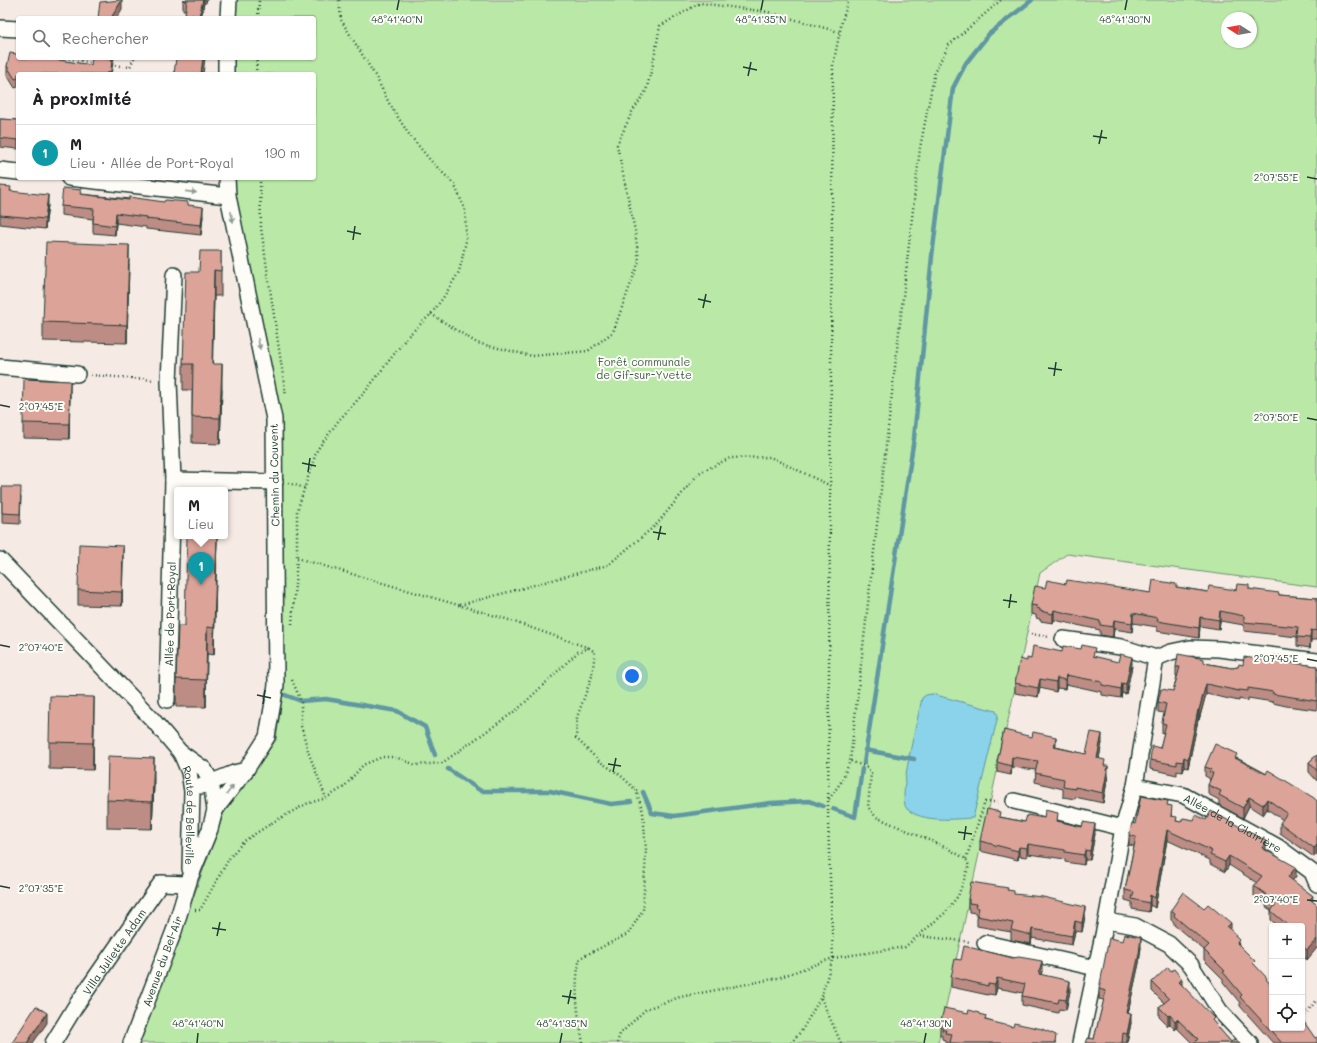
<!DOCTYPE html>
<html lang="fr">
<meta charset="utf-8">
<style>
body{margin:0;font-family:Mali,sans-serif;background:#f2f2f2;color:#202124}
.controls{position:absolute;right:12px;bottom:12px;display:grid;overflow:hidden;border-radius:4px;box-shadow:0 1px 3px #0004}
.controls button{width:36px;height:36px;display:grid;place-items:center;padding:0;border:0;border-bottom:1px solid #e0e0e0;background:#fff;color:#202124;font:20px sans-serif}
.compass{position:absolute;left:1221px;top:12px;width:36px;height:36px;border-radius:50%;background:#fff;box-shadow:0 1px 3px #0004;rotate:281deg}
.you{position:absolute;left:632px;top:676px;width:14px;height:14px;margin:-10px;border:3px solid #fff;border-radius:50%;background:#1a73e8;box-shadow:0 0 0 6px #1a73e833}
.badge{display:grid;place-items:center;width:26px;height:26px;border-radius:50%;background:#d1495b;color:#fff;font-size:13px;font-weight:700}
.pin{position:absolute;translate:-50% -33px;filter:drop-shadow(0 1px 2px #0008)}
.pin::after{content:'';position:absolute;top:21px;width:14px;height:12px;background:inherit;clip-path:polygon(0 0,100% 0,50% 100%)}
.popup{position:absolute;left:174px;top:487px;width:54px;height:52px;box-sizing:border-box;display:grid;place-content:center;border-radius:4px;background:#fff;filter:drop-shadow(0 1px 3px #0005);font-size:13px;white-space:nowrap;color:#757577}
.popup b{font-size:15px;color:#202124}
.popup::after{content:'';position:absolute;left:50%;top:100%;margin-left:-8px;border:8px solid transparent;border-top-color:#fff}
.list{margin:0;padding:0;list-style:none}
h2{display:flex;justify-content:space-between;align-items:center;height:52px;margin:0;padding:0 16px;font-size:17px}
h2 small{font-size:13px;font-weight:400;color:#757577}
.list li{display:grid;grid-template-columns:26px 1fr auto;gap:12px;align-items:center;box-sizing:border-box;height:56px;padding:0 16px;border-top:1px solid #e0e0e0}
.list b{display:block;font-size:15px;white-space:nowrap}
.list p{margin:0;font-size:13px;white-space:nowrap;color:#757577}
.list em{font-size:13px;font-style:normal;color:#757577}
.icon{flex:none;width:22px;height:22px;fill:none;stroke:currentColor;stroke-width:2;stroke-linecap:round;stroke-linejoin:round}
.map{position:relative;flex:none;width:1317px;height:1043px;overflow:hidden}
.search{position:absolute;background:#fff;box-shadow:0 1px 3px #0004;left:16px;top:16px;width:300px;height:44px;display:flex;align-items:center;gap:10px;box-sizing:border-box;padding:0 14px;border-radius:4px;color:#757577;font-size:15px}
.panel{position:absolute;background:#fff;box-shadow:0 1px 3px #0004;left:16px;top:72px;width:300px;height:108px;border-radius:4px}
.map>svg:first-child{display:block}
.green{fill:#bae8a7;stroke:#6c926e;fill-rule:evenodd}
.water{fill:#8ad3eb;stroke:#5f97a2}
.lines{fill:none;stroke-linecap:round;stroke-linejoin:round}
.stream{stroke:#5f97a2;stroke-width:4.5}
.minor-casing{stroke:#1f3d34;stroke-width:18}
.path{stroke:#1f3d34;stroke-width:2.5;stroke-dasharray:1 3;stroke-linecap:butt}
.minor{stroke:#fdfcf7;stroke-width:15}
.wall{fill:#bd8c84;stroke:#1f3d34}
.shaded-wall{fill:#9a726b;stroke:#1f3d34}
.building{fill:#dca399;stroke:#1f3d34}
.oneway{fill:#8e9c96}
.ticks{fill:none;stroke:#1f3d34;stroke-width:1.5}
.labels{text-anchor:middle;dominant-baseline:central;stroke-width:4;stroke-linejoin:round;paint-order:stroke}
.park-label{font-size:11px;fill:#3e5f4b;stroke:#fdfcf7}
.street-label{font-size:11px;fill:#1f3d34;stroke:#fdfcf7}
.ticks-label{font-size:10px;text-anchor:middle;fill:#1f3d34;stroke:#fdfcf7;stroke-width:4;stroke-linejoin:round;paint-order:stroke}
</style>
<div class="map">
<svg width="1317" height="1043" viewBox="0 0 1317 1043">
<rect width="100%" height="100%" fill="#f6eae4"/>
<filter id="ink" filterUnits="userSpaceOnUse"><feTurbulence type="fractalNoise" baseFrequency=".025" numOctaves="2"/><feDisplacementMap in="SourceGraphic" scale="8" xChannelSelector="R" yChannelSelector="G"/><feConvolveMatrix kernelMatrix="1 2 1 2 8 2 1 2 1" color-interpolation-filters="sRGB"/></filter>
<g filter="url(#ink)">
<path class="green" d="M235 0H1317V587L1067 554 1040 573 938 1043H140L224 813 276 740 284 683 280 515 234 195V178H314V74H234V58H314V18H235ZM1227 18H1251V42H1227Z"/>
<path class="water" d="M932 694 996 711 998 716 973 818C954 819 923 823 907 809 896 799 919 715 922 698L926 695Z"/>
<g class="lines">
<g class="stream">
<polyline points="285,695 301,701 326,699 397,711 425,727 435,755"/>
<polyline points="865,750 914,759"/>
<polyline points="864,763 914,438 932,256 953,88 966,63 989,34 1032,0"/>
<polyline points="448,769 481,791 550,791 611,804 631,802"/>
<polyline points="643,792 652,813 674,816 771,803 809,801 823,806"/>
<polyline points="833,809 855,817 862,769"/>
</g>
<g class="minor-casing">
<g id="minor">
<polyline points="228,18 229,0"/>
<polyline points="0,28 18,29"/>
<polyline points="226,74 226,58"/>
<polyline points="0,170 18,172"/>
<polyline points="69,178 228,196"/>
<polyline points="0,367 77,374"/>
<polyline points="173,480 275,482"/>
<polyline points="0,560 153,720 180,752 204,769 211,781 215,810 210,829 190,878 174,931 131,1043"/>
<polyline points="1063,639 1121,647 1156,658 1171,652 1190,648 1219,649 1317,661"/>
<path id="s1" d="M167 700 173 480 169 381 174 275"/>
<path id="s2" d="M181 753 189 772 192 791 190 869"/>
<polyline points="202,786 234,773 246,770"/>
<path id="s3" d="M1135 786 1183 795 1278 847 1312 872 1317 884"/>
<polyline points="1014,801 1123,828"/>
<polyline points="215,810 246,770 267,737 276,685 274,419 228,196 227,178"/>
<polyline points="1106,921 1135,926 1169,944 1191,965 1220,1011 1250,1043"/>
<polyline points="985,943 1096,968"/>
<path id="s4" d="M53 1043 75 1007 161 883 188 884"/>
<polyline points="1080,1043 1106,921 1123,828 1135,786 1156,658"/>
</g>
</g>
<g class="path">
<polyline points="258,18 259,0"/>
<polyline points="65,58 94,63"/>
<polyline points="111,65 130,67 134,58"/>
<polyline points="256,74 257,58"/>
<polyline points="260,178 261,228 286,396"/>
<polyline points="431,314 477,343 532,356 588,351 613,332 639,261 635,231 617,145 632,112 646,91 653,64 660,26 700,3 768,12 839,32"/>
<polyline points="91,375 154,380"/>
<polyline points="288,483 305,488"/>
<polyline points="297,558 506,619 589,648"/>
<polyline points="460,605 608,565 656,525 699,473 730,458 770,457 831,486"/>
<polyline points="292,624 297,558 297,511 317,450 339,420 365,392 408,336 431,314 443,298 459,272 466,241 465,209 454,184 431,161 408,133 389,103 376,77 341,20 339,0"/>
<polyline points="1031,634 1049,637"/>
<polyline points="292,680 301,701 301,726 309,754 326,798"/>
<polyline points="829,799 841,782 850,761 920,148 935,71 949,45 1001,0"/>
<polyline points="966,859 985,802 1000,802"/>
<path d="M195 910H200L230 857 244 841 275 821 306 804 326 798 344 787 363 765 382 757H395L416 765 442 763 518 709 578 652 589 648 595 652 592 676 577 717 576 738 599 761 620 775 636 790 643 812 646 850 643 910 628 934 580 958C573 987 578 1015 583 1043"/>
<polyline points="920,936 971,942"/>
<polyline points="821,998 841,1043"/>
<polyline points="1302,1018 1317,1000"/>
<polyline points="617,1043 620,1034 646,1009 680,997 778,978 833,958 905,947 946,912 958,896 969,866 966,859 947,848 876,817 868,807 871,773 867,767 850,761"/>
<polyline points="791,1043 802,1030 821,997 833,958 828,822 833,65 842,21 849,0"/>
</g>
<use href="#minor" class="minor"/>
</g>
<g class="wall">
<polygon points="183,0 207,0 206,3 204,3 201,18 185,18 186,10 183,10"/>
<polygon points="16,54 91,65 113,62 18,74 18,87 15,88 7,75 7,66"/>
<polygon points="0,119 18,120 18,149 0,147"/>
<polygon points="0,186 11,191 48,205 45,229 0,224"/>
<polygon points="81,194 188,205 203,216 201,235 146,229 146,227 116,223 115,235 93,233 93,219 61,215 61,206"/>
<polygon points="221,251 221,296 214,296 212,364 222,390 220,444 192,443 192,390 183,390 183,364 199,272"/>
<polygon points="129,264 127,343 43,341 43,322"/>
<polygon points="70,395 69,439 23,438 23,423"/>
<polygon points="2,487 21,497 20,524 2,523"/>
<polygon points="217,536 214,655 207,654 206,707 176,707 176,679 185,626"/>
<polygon points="123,560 122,606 78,605 78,590"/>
<polygon points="1066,584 1151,593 1176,587 1208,592 1249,589 1279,595 1317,598 1317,640 1311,640 1310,648 1297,646 1297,637 1244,631 1244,625 1220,621 1219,629 1200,626 1199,638 1157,631 1157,627 1133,623 1132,632 1114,629 1113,637 1100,635 1100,630 1054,620 1053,623 1040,621 1040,619 1036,618 1036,615 1031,614 1031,605 1045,588"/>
<polygon points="1062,652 1095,657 1132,666 1126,694 1122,693 1121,698 1102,695 1102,692 1066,684 1065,689 1057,688 1056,692 1040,688 1038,697 1015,693 1015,683 1027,661 1031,659"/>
<polygon points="1272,661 1286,662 1317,666 1317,710 1286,706 1273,703 1273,702 1248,698 1248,701 1239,699 1239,701 1206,694 1199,720 1198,720 1188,768 1184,767 1183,772 1177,771 1177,775 1150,769 1150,760 1160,748 1164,733 1162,733 1162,723 1164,713 1158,712 1158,702 1173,691 1177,676 1176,676 1176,667 1204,663 1232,668 1238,667 1243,665"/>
<polygon points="94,724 93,770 49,769 49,742"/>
<polygon points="1004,730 1056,747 1086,754 1102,743 1099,758 1105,766 1108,776 1103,803 1075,797 1075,799 1063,797 1063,789 1035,782 1036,770 1012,767 1011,775 997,772 997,762"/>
<polygon points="1317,755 1317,781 1309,772 1309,762"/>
<polygon points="1237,758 1317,801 1317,854 1314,857 1280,833 1280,823 1283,820 1267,809 1263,815 1249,806 1243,818 1219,805 1219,800 1208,794 1208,785 1210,782 1209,778 1205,776 1205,767"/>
<polygon points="154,785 152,829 107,828 107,800"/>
<polygon points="1168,805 1172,816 1177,821 1266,851 1296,876 1292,881 1313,896 1307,960 1302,955 1302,926 1278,926 1271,920 1271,910 1266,907 1266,904 1254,896 1254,886 1257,883 1229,865 1225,872 1210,864 1210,860 1167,840 1155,908 1150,905 1149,912 1132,909 1132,902 1125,900 1125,890 1134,846 1129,845 1129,835 1135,824"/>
<polygon points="1000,817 1025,822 1058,822 1095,834 1090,860 1085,860 1084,865 1065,862 1065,859 1028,854 1027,857 1019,856 1018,860 980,851 980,841"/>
<polygon points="1008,890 1014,895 1085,916 1082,932 1075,931 1072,945 1032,938 1031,944 1011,940 1011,932 977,926 977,917 976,917 976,913 969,912 969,909 968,908 968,899"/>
<polygon points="1171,910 1231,930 1236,937 1239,945 1267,981 1317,1043 1273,1043 1240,1006 1240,1003 1223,982 1223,979 1204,960 1204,950 1174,925 1174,922 1171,920"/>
<polygon points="1141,947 1139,963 1128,1013 1131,1023 1127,1043 1094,1039 1104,1000 1099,999 1099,989"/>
<polygon points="961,960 1042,971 1041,975 1070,991 1066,1010 1059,1009 1058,1013 1022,1005 1022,996 1023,993 997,988 995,995 988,994 988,995 951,987 951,977"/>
<polygon points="1152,982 1182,985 1214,1023 1231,1042 1240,1043 1192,1043 1177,1028 1175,1030 1170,1024 1168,1026 1159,1017 1159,1007 1164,1003 1152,991"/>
<polygon points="968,1013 980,1014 986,1020 1056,1043 948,1043 945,1042 945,1040 942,1039 942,1035 940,1035 940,1026"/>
</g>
<g class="shaded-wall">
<polygon points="122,0 122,9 117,18 111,18"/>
<polygon points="203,0 204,0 204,3 201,18 199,18"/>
<polygon points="112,58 114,58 111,74 106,74"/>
<polygon points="203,58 205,58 203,74 201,74"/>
<polygon points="48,195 48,205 45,229 45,219"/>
<polygon points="203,207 203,216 201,235 201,225"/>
<polygon points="116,213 116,223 115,235 115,226"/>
<polygon points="129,245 129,264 127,343 127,325"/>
<polygon points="214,270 214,296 212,390 212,364"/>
<polygon points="222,364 222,390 220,444 220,418"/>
<polygon points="70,381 70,395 69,439 69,424"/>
<polygon points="217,536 214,655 214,628"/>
<polygon points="123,546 123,560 122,606 122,592"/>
<polygon points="1054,610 1054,620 1053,623 1053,614"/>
<polygon points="1220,611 1220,621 1219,629 1219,620"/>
<polygon points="1133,613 1133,623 1132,632 1132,623"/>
<polygon points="1200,617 1200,626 1199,638 1199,628"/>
<polygon points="1114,620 1114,629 1113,637 1113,627"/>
<polygon points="207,627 207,654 206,707 206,680"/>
<polygon points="1311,630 1311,640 1310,648 1310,638"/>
<polygon points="1132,657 1132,666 1126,694 1126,684"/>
<polygon points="1066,675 1066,684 1065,689 1065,680"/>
<polygon points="1057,678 1057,688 1056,692 1056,682"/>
<polygon points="1040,679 1040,688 1038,697 1038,688"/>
<polygon points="1122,683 1122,693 1121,698 1121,689"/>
<polygon points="1206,684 1206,694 1199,720 1199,710"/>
<polygon points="94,697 94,724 93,770 93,743"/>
<polygon points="1198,710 1198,720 1188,768 1188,759"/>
<polygon points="1102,734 1102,743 1097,768 1097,758"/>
<polygon points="1056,737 1056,747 1054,757 1054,747"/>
<polygon points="1012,757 1012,767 1011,775 1011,766"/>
<polygon points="1184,757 1184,767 1183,772 1183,762"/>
<polygon points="154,758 154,785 152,829 152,802"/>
<polygon points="1108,766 1108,776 1103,803 1103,793"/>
<polygon points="1249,797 1249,806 1243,818 1243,808"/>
<polygon points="1267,799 1267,809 1263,815 1263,805"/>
<polygon points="1095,824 1095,834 1090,860 1090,851"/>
<polygon points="1167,830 1167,840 1155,908 1155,898"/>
<polygon points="1266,841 1266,851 1262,848"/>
<polygon points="1028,844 1028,854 1027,857 1027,848"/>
<polygon points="1317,845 1317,854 1314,857 1314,848"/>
<polygon points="1019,847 1019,856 1018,860 1018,851"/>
<polygon points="1085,850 1085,860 1084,865 1084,855"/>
<polygon points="1229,856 1229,865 1225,872 1225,862"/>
<polygon points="1296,867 1296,876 1288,887 1288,877"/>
<polygon points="1150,895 1150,905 1149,912 1149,903"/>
<polygon points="1085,907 1085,916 1082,932 1082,923"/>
<polygon points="1075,921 1075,931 1072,945 1072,936"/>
<polygon points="1231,923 1231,932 1227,927"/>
<polygon points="1032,929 1032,938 1031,944 1031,935"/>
<polygon points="1141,937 1141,947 1139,963 1126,1022 1126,1013"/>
<polygon points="1317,939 1317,948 1307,960 1307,950"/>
<polygon points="1042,961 1042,971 1039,984 1039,974"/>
<polygon points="997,978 997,988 995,995 995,985"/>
<polygon points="1182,979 1182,988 1179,982"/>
<polygon points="1070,981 1070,991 1066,1010 1066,1000"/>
<polygon points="47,1013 47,1023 33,1043 27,1043"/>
<polygon points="1131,1014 1131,1023 1127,1043 1127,1034"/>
<polygon points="1170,1015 1170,1024 1168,1026 1168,1016"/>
<polygon points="1177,1019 1177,1028 1175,1030 1175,1021"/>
</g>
<g class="building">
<polygon points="122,0 111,18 98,18 100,2"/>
<polygon points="183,0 203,0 199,16 185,14 187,1"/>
<polygon points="10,53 16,54 18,53 18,58 47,58 91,65 92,58 112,58 111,71 106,74 18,74 18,78 15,79 7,66"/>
<polygon points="176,58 203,58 201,74 174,74"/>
<polygon points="0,119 18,120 18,140 0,138"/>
<polygon points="0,186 11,187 10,191 48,195 45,219 0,215"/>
<polygon points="63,188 81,190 80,194 129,200 129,197 164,202 165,200 188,202 188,205 203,207 201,225 146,219 146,217 116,213 115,226 93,223 94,209 61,206"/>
<polygon points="46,242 129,245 127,325 43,322"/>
<polygon points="200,251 221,251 221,271 214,270 212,364 222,364 220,418 192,417 193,364 183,364 186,272 199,272"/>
<polygon points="24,379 70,381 69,424 23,423"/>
<polygon points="2,487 21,487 20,514 2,513"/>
<polygon points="189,489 208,490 189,490"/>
<polygon points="187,536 217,536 214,628 207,627 206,680 176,679 178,626 185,626"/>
<polygon points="79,544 123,546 122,592 78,590"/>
<polygon points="1047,580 1066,584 1067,580 1151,593 1153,580 1176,584 1176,587 1208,592 1209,586 1236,590 1237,584 1249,585 1249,589 1279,593 1279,595 1317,598 1317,631 1311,630 1310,638 1297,637 1298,627 1244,622 1244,616 1220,611 1219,620 1200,617 1199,628 1157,621 1158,618 1133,613 1132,623 1114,620 1113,627 1100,625 1100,621 1054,610 1053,614 1040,611 1040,609 1036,608 1037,606 1031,605 1035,586 1045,588"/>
<polygon points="1082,645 1095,648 1093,656 1118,662 1120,654 1132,657 1126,684 1122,683 1121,689 1102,685 1102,682 1066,675 1065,680 1057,678 1056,682 1040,679 1038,688 1015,683 1020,659 1027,661 1027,658 1031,659 1033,646 1062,652 1063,646 1081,649"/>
<polygon points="1178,654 1204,659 1204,663 1232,668 1238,667 1239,664 1243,665 1244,657 1272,661 1273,655 1286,657 1285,662 1317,666 1317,701 1286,696 1273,694 1273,692 1248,688 1248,691 1239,690 1239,691 1206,684 1199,710 1198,710 1188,759 1184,757 1183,762 1177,761 1177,765 1150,760 1152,746 1160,748 1166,724 1162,723 1166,704 1158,702 1161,689 1173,691 1180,667 1176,667"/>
<polygon points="50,696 94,697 93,743 49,742"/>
<polygon points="1004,730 1032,737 1033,732 1056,737 1054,747 1086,754 1091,732 1102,734 1097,758 1105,760 1104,766 1108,766 1103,793 1075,787 1075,789 1063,787 1064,779 1035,773 1038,761 1012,757 1011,766 997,762"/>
<polygon points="1215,744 1237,754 1235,758 1266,774 1268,770 1314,798 1317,801 1317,845 1314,848 1280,823 1287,813 1267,799 1263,805 1249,797 1243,808 1219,795 1221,791 1208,785 1213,773 1209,772 1211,769 1205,767"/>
<polygon points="1317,755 1317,771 1309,762"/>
<polygon points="108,756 154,758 152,802 107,800"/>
<polygon points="1141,796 1168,801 1167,805 1172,806 1171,816 1177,817 1176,821 1181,822 1183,818 1194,820 1196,815 1206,820 1211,811 1266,841 1262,848 1296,867 1288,877 1313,896 1310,899 1317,905 1317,939 1307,950 1302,946 1302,926 1289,926 1271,911 1276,904 1266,897 1267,895 1254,886 1262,876 1229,856 1225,862 1210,855 1212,851 1167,830 1155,898 1150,895 1149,903 1132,899 1134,892 1125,890 1136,837 1129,835 1132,823 1135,824"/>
<polygon points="987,809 1000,812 999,817 1025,822 1027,815 1044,818 1045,810 1058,813 1057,821 1082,827 1083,822 1095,824 1090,851 1085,850 1084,855 1065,852 1065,850 1028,844 1027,848 1019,847 1018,851 980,841"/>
<polygon points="971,882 1008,888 1007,890 1014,891 1014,894 1043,897 1085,907 1082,923 1075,921 1072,936 1032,929 1031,935 1011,930 1013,923 977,916 979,908 976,907 977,904 969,903 969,899 968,899"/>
<polygon points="1183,892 1204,908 1208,904 1231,923 1227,927 1236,934 1235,936 1239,940 1237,943 1255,961 1253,963 1267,978 1266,979 1272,986 1272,1028 1302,1028 1302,1019 1315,1038 1317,1037 1317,1043 1282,1043 1240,997 1242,995 1223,972 1225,971 1204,950 1209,945 1174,916 1175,913 1171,910"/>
<polygon points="1125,934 1141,937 1139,954 1126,1013 1131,1014 1127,1034 1123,1033 1122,1043 1086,1043 1088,1038 1094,1039 1106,991 1099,989 1109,938 1123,941"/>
<polygon points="964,946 1013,958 1019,957 1042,961 1039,974 1070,981 1066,1000 1059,999 1058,1003 1022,996 1025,984 997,978 995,985 988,984 988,986 951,977 955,959 961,960"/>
<polygon points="1168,967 1171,971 1174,969 1182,979 1179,982 1214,1018 1212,1020 1231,1042 1235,1039 1240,1043 1194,1043 1198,1039 1177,1019 1175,1021 1170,1015 1168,1016 1159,1007 1169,999 1152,982"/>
<polygon points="36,1006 47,1013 27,1043 12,1043"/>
<polygon points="944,1008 968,1013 969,1010 980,1013 980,1014 986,1016 985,1020 1013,1027 1014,1023 1042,1029 1056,1035 1055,1043 950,1043 952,1034 945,1033 946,1030 942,1030 943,1026 940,1026"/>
</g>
<defs><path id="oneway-solid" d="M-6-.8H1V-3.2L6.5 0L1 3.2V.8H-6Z"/></defs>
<g class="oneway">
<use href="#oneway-solid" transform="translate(191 192) rotate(6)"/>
<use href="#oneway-solid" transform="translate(232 217) rotate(78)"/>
<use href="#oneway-solid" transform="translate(259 344) rotate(78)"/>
<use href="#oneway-solid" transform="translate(230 790) rotate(-52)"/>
</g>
</g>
<path class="ticks" d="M397 10 399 0M761 10 763 0M1125 10 1127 0M743 67 757 70M748 76 751 62M1093 136 1107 138M1099 144 1102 130M1307 177 1317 179M347 231 361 234M353 240 355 226M698 299 711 302M703 308 706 294M1048 368 1062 370M1054 376 1056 362M0 405 10 407M1307 418 1317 420M302 463 316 466M308 472 310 458M653 532 666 534M658 540 661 526M1003 600 1017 602M1009 608 1011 594M0 645 10 647M1307 659 1317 661M257 695 271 698M263 704 265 690M608 764 621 766M613 772 616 758M958 832 972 834M964 840 966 826M0 886 10 888M1307 900 1317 901M212 928 226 930M217 936 220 922M562 996 576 998M568 1004 571 990M197 1043 198 1033M560 1043 562 1033M924 1043 926 1033"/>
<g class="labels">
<g class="park-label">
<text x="644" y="361">Forêt communale<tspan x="644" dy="13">de Gif-sur-Yvette</tspan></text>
</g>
<g class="street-label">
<text transform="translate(274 475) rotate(-91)">Chemin du Couvent</text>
<text stroke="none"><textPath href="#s1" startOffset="86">Allée de Port-Royal</textPath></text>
<text stroke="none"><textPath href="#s2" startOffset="64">Route de Belleville</textPath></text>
<text stroke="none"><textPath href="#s3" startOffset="106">Allée de la Clairière</textPath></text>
<text stroke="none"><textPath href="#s4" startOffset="110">Villa Juliette Adam</textPath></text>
<text transform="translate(162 961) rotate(-70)">Avenue du Bel-Air</text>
</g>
</g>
<g class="ticks-label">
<text x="397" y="23">48°41'40"N</text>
<text x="761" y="23">48°41'35"N</text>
<text x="1125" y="23">48°41'30"N</text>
<text x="1276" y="181">2°07'55"E</text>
<text x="41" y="410">2°07'45"E</text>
<text x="1276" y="421">2°07'50"E</text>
<text x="41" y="651">2°07'40"E</text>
<text x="1276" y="662">2°07'45"E</text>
<text x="41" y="892">2°07'35"E</text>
<text x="1276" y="903">2°07'40"E</text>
<text x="198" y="1027">48°41'40"N</text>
<text x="562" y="1027">48°41'35"N</text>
<text x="926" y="1027">48°41'30"N</text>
</g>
</svg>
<div class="controls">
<button>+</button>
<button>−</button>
<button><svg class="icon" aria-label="locate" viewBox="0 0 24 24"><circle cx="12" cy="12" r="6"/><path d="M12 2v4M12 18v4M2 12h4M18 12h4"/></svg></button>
</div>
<svg class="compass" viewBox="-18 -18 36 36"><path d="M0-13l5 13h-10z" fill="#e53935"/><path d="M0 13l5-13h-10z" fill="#757577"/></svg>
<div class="you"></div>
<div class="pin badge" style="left:201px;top:585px;background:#0f9aa8">1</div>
<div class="popup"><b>M</b>Lieu</div>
<div class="search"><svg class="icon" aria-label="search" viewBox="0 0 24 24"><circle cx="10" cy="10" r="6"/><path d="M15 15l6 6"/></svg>Rechercher</div>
<section class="panel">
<h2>À proximité<small></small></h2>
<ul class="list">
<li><span class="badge" style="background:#0f9aa8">1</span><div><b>M</b><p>Lieu · Allée de Port-Royal</p></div><em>190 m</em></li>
</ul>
</section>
</div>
